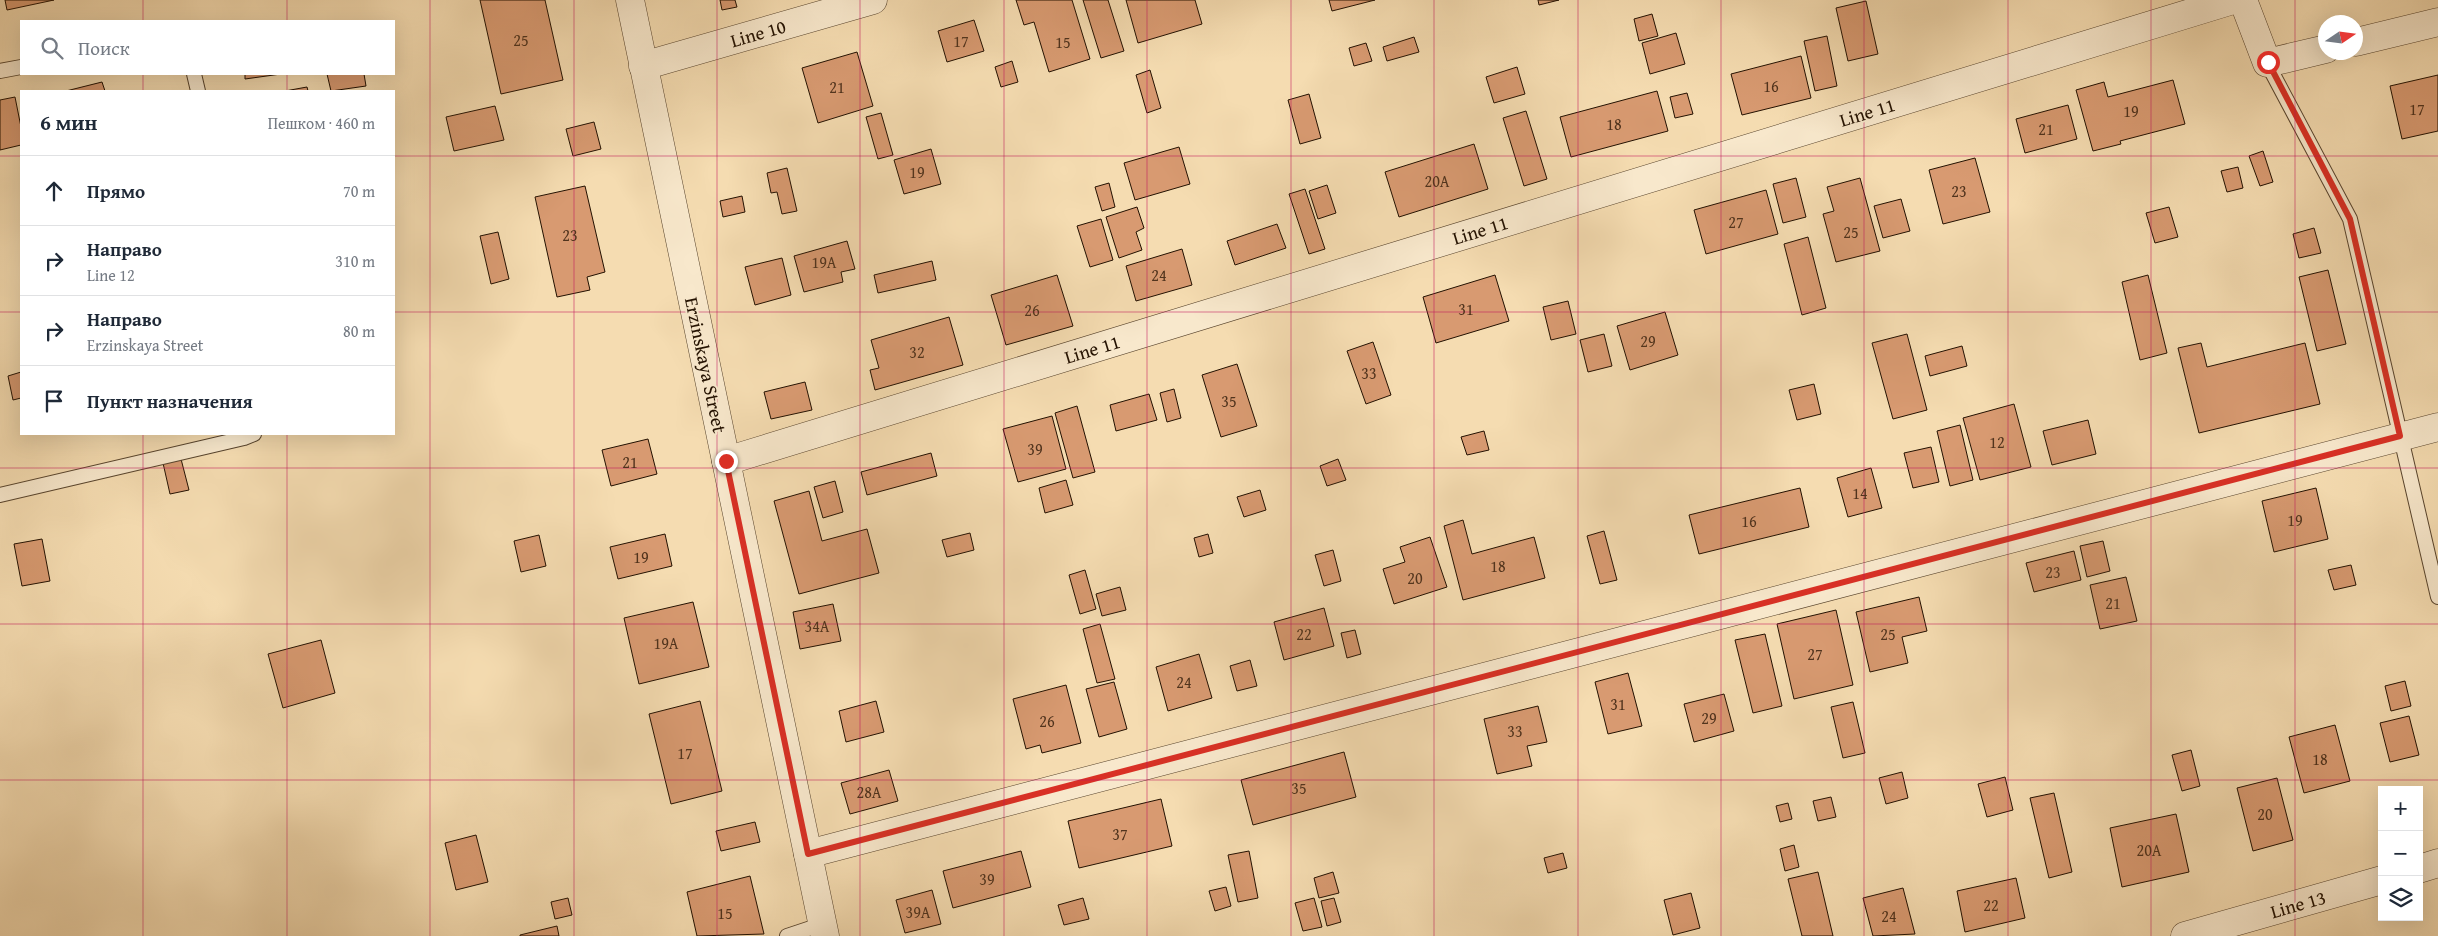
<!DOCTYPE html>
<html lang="ru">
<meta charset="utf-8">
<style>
body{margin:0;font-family:"Gentium Book Plus",serif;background:#f6f6f7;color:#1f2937}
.controls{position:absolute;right:15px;bottom:15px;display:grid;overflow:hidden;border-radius:0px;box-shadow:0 5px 20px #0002}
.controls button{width:45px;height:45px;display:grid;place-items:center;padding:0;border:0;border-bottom:1px solid #e0e1e3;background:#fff;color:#1f2937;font:25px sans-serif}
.compass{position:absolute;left:2318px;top:15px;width:45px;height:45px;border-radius:50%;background:#fff;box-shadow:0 5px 20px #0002;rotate:77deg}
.stop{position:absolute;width:15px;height:15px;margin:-11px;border:4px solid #d93025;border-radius:50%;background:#fff}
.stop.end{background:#d93025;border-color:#fff;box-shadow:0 1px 5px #0008}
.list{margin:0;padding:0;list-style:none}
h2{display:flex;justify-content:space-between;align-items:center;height:65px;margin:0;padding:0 20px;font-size:21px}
h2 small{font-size:16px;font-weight:400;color:#747a83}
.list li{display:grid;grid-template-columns:32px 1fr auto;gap:15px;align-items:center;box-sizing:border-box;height:70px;padding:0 20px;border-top:1px solid #e0e1e3}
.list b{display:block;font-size:19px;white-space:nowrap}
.list p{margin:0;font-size:16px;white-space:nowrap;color:#747a83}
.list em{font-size:16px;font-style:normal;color:#747a83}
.icon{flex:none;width:28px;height:28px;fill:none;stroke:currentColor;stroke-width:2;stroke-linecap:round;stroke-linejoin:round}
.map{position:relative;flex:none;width:2438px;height:936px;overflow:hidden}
.search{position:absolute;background:#fff;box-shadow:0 5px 20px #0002;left:20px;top:20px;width:375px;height:55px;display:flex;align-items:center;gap:12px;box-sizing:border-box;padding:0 18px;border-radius:0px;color:#747a83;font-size:19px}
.panel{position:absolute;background:#fff;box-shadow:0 5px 20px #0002;left:20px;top:90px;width:375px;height:345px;border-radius:0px}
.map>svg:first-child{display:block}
.building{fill:#d89a71;stroke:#231101}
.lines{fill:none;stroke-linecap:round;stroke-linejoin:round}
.lane-casing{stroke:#58442d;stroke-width:16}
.street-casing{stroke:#58442d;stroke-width:29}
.lane{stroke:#f8e8cc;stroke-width:14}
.street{stroke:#f8e8cc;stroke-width:28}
.route{stroke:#d93025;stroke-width:6}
.grid{fill:none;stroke:#c2185b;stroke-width:1;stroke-opacity:0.55}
.labels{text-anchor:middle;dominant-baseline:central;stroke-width:4;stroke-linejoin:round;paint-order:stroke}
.number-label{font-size:16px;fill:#50331d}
.street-label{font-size:19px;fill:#231101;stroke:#f8e8cc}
</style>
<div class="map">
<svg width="2438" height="936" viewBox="0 0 2438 936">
<rect width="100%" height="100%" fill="#f5dcb1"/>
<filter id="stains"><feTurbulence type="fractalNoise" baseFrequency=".004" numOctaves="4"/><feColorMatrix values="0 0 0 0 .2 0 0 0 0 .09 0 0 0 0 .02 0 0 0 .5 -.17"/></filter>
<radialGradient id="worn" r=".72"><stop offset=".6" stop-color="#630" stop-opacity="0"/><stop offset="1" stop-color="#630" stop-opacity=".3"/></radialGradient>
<g class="building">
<polygon points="5,0 54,0 7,10"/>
<polygon points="480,0 545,0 563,80 501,94"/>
<polygon points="720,0 735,0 737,7 722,10"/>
<polygon points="1016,0 1072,0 1090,59 1049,72 1034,22 1024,25"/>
<polygon points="1083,0 1108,0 1124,51 1101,58"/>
<polygon points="1126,0 1195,0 1202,24 1138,43"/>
<polygon points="1329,0 1375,0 1332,11"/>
<polygon points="1538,0 1559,0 1539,5"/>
<polygon points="1866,1 1878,54 1848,61 1836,8"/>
<polygon points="1652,14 1658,36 1639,41 1634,19"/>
<polygon points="974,20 984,51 947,62 938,31"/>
<polygon points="1676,33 1685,64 1650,74 1642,43"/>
<polygon points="1827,36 1837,86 1815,91 1804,41"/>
<polygon points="1414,37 1419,52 1387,61 1383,47"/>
<polygon points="1366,43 1372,61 1354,66 1349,48"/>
<polygon points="857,52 873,106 818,123 802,68"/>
<polygon points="1801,56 1811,98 1742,115 1731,74"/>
<polygon points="1012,61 1018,82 1001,87 995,67"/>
<polygon points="1517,67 1525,94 1494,103 1486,77"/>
<polygon points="1150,70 1161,108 1147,113 1136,75"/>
<polygon points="245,74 281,74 245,79"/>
<polygon points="327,74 364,74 366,86 331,91"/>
<polygon points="2438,75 2438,131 2402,139 2390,86"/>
<polygon points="2173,80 2185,124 2120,141 2121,144 2093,151 2076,90 2104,82 2108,97"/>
<polygon points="102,82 105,91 66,91"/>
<polygon points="307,87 308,91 285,91"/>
<polygon points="1657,91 1668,131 1571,157 1560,117"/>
<polygon points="1687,93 1693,114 1675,118 1670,97"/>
<polygon points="1309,94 1321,138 1300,144 1288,100"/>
<polygon points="15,97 21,127 21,145 0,150 0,100"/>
<polygon points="2068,105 2077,139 2025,153 2016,119"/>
<polygon points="495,106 504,140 454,151 446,117"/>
<polygon points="1526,111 1547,179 1524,186 1503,118"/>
<polygon points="881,113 893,155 878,159 866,117"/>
<polygon points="594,122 601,149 573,156 566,129"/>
<polygon points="1474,144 1488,189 1399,217 1385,172"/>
<polygon points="1179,147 1190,184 1135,200 1124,163"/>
<polygon points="931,149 941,184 904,194 894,160"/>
<polygon points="2263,151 2273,182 2260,186 2249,156"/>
<polygon points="1975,158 1990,212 1943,224 1929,170"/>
<polygon points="2238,167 2243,188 2227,192 2221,171"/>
<polygon points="787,168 797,211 782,214 777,192 771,193 767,173"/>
<polygon points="1796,178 1806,217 1783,223 1773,184"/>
<polygon points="1860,178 1880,251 1836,262 1823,214 1834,211 1827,187"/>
<polygon points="1109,183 1115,207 1102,211 1095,187"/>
<polygon points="1327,185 1336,213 1318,219 1309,191"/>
<polygon points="585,186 605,272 587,277 590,290 557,297 535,197"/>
<polygon points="1305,189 1325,249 1309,254 1289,194"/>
<polygon points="1766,190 1778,234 1706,254 1694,210"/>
<polygon points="742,196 745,212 723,217 720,201"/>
<polygon points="1901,199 1910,231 1883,238 1874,206"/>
<polygon points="1137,207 1144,228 1136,232 1142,250 1119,258 1106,217"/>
<polygon points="2169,207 2178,237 2155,243 2146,213"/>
<polygon points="1101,219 1113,260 1090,267 1077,226"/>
<polygon points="1277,224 1286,248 1235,265 1227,241"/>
<polygon points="2314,228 2321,253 2299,258 2293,234"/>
<polygon points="498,232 509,279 491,284 480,236"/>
<polygon points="1808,237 1826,308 1802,315 1784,244"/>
<polygon points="847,241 855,269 841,272 843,282 804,292 794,256"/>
<polygon points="1182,249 1192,285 1136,301 1126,266"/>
<polygon points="782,258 791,295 755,305 745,267"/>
<polygon points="932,261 936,280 878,293 874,275"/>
<polygon points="2328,270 2346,344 2317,351 2299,277"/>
<polygon points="1057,275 1073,326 1006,345 991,295"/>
<polygon points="1495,275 1509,321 1436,343 1423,297"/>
<polygon points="2148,275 2167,353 2140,360 2122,282"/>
<polygon points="1568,301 1576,334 1551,340 1543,307"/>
<polygon points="1665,312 1678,355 1630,370 1617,326"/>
<polygon points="949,317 963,365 875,390 870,370 879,368 871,340"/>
<polygon points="1604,334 1612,366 1588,372 1580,340"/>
<polygon points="1907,334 1927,410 1893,419 1872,343"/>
<polygon points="1373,342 1391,395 1366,404 1347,351"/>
<polygon points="2201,343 2207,367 2305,343 2320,404 2199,433 2178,348"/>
<polygon points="1962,346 1967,366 1930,376 1925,356"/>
<polygon points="1237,364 1257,426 1221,437 1202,375"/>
<polygon points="21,372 21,398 13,400 8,376"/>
<polygon points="805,382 812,410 771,419 764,392"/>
<polygon points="1814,384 1821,414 1797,420 1789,390"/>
<polygon points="1174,389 1181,418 1167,422 1160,393"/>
<polygon points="1149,394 1157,420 1116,431 1110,405"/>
<polygon points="2014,404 2031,467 1980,480 1963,418"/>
<polygon points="1077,406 1095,472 1073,478 1055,413"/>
<polygon points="1052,416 1066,469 1018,482 1003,429"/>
<polygon points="2088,420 2096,454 2052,465 2043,431"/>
<polygon points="1960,425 1973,480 1950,486 1937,431"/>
<polygon points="1484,431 1489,450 1467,455 1461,437"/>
<polygon points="648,439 657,474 611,486 602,450"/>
<polygon points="1931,447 1939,482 1913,488 1904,453"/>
<polygon points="931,453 937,476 867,495 861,472"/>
<polygon points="181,459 189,490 170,494 163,463"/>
<polygon points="1338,459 1346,480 1327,486 1320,466"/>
<polygon points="1871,468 1882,508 1848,517 1837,478"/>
<polygon points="1066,480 1073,505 1045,513 1039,488"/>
<polygon points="835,481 843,512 823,518 814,487"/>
<polygon points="1800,488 1809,527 1699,554 1689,515"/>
<polygon points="2316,488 2328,539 2274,552 2262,501"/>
<polygon points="1260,490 1266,510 1244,517 1237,497"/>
<polygon points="809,491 822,541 867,529 879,573 799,594 774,501"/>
<polygon points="1463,520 1472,554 1534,537 1545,578 1463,600 1444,526"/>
<polygon points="1604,531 1617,580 1600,584 1587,536"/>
<polygon points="970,533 974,550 947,557 942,540"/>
<polygon points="665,534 672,566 618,579 610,547"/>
<polygon points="1208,534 1213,553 1199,557 1194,538"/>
<polygon points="539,535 546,566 521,572 514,541"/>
<polygon points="1430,537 1447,587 1394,604 1383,569 1405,562 1400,547"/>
<polygon points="42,539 50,581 22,586 14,544"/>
<polygon points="2103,541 2110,571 2087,577 2080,546"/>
<polygon points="1333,550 1341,581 1324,586 1315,555"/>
<polygon points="2074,551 2081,580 2034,592 2026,563"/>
<polygon points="2351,565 2356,585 2334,590 2328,570"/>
<polygon points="1085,570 1096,609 1080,614 1069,575"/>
<polygon points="2126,577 2137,621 2100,629 2090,585"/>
<polygon points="1120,587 1126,610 1102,616 1096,594"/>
<polygon points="1919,597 1927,631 1902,637 1908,663 1870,672 1856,612"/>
<polygon points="693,602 709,667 639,684 624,618"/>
<polygon points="833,604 841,641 800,649 793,612"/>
<polygon points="1324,608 1334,646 1284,660 1274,622"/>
<polygon points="1836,610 1853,685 1794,699 1777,624"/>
<polygon points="1100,624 1115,679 1097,683 1083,629"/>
<polygon points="1355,630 1361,654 1347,658 1341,633"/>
<polygon points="1765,634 1782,706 1753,713 1735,640"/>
<polygon points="321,640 335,693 283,708 268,654"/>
<polygon points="1199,654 1212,698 1168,711 1156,667"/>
<polygon points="1250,660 1257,686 1237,691 1230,666"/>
<polygon points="1628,673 1642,726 1608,734 1595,682"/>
<polygon points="2405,681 2411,706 2391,711 2385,686"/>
<polygon points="1114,682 1127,729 1099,737 1086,689"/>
<polygon points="1066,685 1081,743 1042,753 1040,745 1026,749 1013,699"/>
<polygon points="1724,694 1734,731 1694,742 1684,704"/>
<polygon points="700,701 722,791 671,804 649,714"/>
<polygon points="876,701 884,732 846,742 839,711"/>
<polygon points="1853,702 1865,753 1843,758 1831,707"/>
<polygon points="1538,706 1547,742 1527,746 1532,766 1497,774 1484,719"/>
<polygon points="2409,716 2419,755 2390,762 2380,723"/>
<polygon points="2335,725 2350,781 2304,793 2289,737"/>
<polygon points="2191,750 2200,786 2182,791 2172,755"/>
<polygon points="1344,752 1356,797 1253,825 1241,780"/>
<polygon points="889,770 898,801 850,814 841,783"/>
<polygon points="1902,772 1908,798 1886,804 1879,778"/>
<polygon points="2005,777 2013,810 1987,817 1978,784"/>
<polygon points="2277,778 2293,840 2253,851 2237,788"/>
<polygon points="2054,793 2072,872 2049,878 2030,798"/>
<polygon points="1831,797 1836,817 1818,821 1813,801"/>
<polygon points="1161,799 1172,846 1079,868 1068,821"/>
<polygon points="1788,803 1792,819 1780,822 1776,806"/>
<polygon points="2176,814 2189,872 2122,887 2110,828"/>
<polygon points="755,822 760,842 721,851 716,831"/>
<polygon points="476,835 488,882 456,890 445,843"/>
<polygon points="1794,845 1799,867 1785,871 1780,849"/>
<polygon points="1021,851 1031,887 953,908 943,871"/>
<polygon points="1249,851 1258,898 1238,902 1228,855"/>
<polygon points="1563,853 1567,868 1548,873 1544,858"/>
<polygon points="1333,872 1339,893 1319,898 1314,878"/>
<polygon points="1818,872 1833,936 1802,936 1788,879"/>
<polygon points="750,876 764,934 697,936 687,892"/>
<polygon points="2016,878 2025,918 1965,932 1957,891"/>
<polygon points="1226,887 1231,906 1215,911 1209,891"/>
<polygon points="1903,888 1915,934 1873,936 1863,898"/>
<polygon points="932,890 941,924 905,933 896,900"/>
<polygon points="1691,893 1700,928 1673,935 1664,900"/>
<polygon points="568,898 572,915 555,919 551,902"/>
<polygon points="1083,898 1089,919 1064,925 1058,905"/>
<polygon points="1314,898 1322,927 1303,931 1295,903"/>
<polygon points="1334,898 1341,922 1327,926 1321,901"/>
<polygon points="557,926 559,936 520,936 520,935"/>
</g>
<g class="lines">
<g class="lane-casing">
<g id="lane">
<polyline points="2267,63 2350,219 2438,597"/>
<polyline points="0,71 21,67"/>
<polyline points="194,74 198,91"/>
<polyline points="0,495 244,438 254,434"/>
<polyline points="787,936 823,924"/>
</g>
</g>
<g class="street-casing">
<g id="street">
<polyline points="630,0 825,936"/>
<polyline points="2243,0 2267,63 2326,49"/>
<polyline points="2356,42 2438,22"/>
<polyline points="643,66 873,0"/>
<polyline points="726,461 2233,0"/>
<polyline points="808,854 2438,427"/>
<polyline points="2419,869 2438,863"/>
<polyline points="2185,936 2382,880"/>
</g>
</g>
<use href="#lane" class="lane"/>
<use href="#street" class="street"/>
</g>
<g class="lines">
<polyline class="route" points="726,461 808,854 2400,436 2350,219 2268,62"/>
</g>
<path class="grid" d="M143 0V21M287 0V21M430 0V936M574 0V936M717 0V936M860 0V936M1004 0V936M1147 0V936M1291 0V936M1434 0V936M1578 0V936M1721 0V936M1864 0V936M2008 0V936M2151 0V936M2295 0V936M143 74V91M287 74V91M0 156H21M394 156H2438M0 312H21M394 312H2438M143 434V936M287 434V936M0 468H2438M0 624H2438M0 780H2438"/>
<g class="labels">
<g class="number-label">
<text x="521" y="40">25</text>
<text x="961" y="41">17</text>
<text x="1063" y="42">15</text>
<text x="1771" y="86">16</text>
<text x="837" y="87">21</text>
<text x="2417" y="109">17</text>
<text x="2131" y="111">19</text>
<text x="1614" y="124">18</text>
<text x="2046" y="129">21</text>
<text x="917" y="172">19</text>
<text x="1437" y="181">20А</text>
<text x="1959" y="191">23</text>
<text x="1736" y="222">27</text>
<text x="1851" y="232">25</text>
<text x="570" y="235">23</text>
<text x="824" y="262">19А</text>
<text x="1159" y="275">24</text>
<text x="1466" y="309">31</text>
<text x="1032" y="310">26</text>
<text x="1648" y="341">29</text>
<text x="917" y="352">32</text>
<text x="1369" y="373">33</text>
<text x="1229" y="401">35</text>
<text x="1997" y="442">12</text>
<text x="1035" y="449">39</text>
<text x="630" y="462">21</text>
<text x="1860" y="493">14</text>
<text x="2295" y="520">19</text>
<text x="1749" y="521">16</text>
<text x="641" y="557">19</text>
<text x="1498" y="566">18</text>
<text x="2053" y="572">23</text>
<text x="1415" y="578">20</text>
<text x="2113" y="603">21</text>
<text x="817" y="626">34А</text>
<text x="1304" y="634">22</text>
<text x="1888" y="634">25</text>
<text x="666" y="643">19А</text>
<text x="1815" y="654">27</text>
<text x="1184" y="682">24</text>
<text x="1618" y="704">31</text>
<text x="1709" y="718">29</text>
<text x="1047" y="721">26</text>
<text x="1515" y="731">33</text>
<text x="685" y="753">17</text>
<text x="2320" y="759">18</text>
<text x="1299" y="788">35</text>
<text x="869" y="792">28А</text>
<text x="2265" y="814">20</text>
<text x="1120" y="834">37</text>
<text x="2149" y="850">20А</text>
<text x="987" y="879">39</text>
<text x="1991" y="905">22</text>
<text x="918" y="912">39А</text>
<text x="725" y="913">15</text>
<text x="1889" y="916">24</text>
</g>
<g class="street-label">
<text transform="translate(758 33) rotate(-16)">Line 10</text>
<text transform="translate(1867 112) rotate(-17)">Line 11</text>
<text transform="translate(1480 230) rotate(-17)">Line 11</text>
<text transform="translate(1092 349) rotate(-17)">Line 11</text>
<text transform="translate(706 365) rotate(78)">Erzinskaya Street</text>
<text transform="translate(2298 904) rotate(-16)">Line 13</text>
</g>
</g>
<rect width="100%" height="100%" filter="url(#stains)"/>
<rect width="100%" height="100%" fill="url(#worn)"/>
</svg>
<div class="controls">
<button>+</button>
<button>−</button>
<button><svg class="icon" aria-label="layers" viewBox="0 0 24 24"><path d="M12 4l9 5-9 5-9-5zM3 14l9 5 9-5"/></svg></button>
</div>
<svg class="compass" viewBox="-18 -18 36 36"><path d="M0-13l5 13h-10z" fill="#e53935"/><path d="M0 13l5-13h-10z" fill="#747a83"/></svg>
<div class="stop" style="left:2268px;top:62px"></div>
<div class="stop end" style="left:726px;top:461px"></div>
<div class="search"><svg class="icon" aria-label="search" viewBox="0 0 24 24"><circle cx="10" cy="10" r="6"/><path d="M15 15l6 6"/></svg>Поиск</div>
<section class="panel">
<h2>6 мин<small>Пешком · 460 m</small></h2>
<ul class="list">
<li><svg class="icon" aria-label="ahead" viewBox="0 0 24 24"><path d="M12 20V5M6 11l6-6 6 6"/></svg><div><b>Прямо</b></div><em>70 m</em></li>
<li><svg class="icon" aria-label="right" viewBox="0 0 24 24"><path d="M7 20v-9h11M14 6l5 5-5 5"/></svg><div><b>Направо</b><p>Line 12</p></div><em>310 m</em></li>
<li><svg class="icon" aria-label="right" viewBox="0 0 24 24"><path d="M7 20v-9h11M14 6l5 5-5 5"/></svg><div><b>Направо</b><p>Erzinskaya Street</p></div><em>80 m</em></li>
<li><svg class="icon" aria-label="arrive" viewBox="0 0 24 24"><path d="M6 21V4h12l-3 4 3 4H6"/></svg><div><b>Пункт назначения</b></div></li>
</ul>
</section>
</div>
